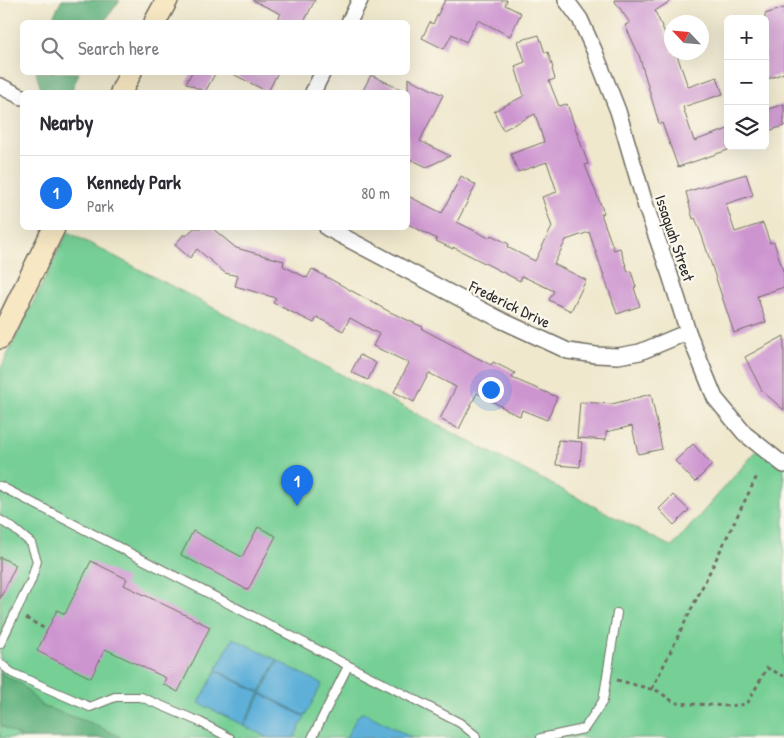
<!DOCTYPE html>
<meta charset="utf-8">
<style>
body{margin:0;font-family:"Patrick Hand",sans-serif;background:#f7f7f7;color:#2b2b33}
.controls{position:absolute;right:15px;top:15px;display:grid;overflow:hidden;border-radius:8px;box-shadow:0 5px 20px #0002}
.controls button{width:45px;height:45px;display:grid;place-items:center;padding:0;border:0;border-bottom:1px solid #e1e1e2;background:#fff;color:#2b2b33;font:25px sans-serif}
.compass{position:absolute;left:664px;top:15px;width:45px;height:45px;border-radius:50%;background:#fff;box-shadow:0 5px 20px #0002;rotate:296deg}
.you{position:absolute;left:490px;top:389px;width:18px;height:18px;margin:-12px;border:4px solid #fff;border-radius:50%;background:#1a73e8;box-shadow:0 0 0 8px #1a73e833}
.badge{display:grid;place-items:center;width:32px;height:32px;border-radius:50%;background:#1a73e8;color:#fff;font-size:16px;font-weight:700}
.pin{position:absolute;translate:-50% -41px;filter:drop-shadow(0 1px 2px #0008)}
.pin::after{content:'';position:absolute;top:26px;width:18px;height:15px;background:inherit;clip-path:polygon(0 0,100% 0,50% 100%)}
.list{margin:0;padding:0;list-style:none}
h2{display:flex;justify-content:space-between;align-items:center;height:65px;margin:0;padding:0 20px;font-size:21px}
h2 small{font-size:16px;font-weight:400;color:#7c7c81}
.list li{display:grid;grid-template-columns:32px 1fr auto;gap:15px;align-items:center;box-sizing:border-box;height:75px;padding:0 20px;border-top:1px solid #e1e1e2}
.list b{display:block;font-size:19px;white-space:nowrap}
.list p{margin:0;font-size:16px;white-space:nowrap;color:#7c7c81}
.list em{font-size:16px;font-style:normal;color:#7c7c81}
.icon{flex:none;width:28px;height:28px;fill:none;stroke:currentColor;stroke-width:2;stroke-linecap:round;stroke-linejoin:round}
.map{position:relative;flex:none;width:784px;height:738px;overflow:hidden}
.search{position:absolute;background:#fff;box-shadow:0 5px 20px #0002;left:20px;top:20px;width:390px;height:55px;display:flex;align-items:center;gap:12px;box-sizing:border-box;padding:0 18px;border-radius:8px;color:#7c7c81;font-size:19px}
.panel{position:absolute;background:#fff;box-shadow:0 5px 20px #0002;left:20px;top:90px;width:390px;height:140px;border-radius:8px}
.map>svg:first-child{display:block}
.green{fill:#76cf95;stroke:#507d60}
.forest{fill:#60b27e;stroke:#466e54}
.water{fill:#5eb0d9;stroke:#446e82}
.building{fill:#cd95d0}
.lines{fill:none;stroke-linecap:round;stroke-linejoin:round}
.lane-casing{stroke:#706d64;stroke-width:10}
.street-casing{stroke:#706d64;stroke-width:18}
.secondary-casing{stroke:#706d64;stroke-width:24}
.path{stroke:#706d64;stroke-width:3;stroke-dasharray:4 4;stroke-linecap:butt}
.lane{stroke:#fff;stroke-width:8}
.street{stroke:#fff;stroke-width:15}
.secondary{stroke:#f7e8c3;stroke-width:21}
.labels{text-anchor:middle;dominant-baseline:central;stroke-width:4.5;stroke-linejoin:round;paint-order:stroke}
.street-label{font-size:16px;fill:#2b2b2b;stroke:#fbf7ec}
</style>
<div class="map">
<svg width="784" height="738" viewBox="0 0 784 738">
<rect width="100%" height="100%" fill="#fbf7ec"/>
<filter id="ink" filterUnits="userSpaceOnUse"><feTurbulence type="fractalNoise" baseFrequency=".02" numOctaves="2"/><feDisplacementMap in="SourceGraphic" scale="10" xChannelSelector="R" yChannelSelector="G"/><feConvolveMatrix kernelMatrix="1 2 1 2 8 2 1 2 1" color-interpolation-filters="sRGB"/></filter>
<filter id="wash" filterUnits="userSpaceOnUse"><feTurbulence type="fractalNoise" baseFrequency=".0096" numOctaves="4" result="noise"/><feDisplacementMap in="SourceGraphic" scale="20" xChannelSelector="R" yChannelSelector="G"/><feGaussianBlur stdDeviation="1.12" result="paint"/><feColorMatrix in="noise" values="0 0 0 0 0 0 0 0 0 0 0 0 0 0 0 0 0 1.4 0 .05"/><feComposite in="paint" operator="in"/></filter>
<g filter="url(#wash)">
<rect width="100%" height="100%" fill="#efe8cd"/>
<polygon class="green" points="68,232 672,547 760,447 784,465 784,738 0,738 0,370"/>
<g class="forest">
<polygon points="62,0 120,0 104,22 50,22"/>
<polygon points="36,73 36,72 79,73 71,92 46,92 41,89"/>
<polygon points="0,673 22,685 42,706 91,723 119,736 120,738 22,738 0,725"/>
</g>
<g class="water">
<polygon points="233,638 277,660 260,692 216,670"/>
<polygon points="278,661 322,684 305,716 261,693"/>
<polygon points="216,671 260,693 243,725 199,703"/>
<polygon points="261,694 305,717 294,738 268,738 244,726"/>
<polygon points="362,713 367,714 412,738 346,738 357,717"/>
</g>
<g id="blocks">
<g class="building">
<polygon points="252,0 315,0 304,22 276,22 281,14"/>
<polygon points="445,0 507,0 505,5 521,13 510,36 478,20 466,42 452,34 444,49 422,38 430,22 433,24"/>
<polygon points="614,0 672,0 655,11 669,42 670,42 672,52 674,52 675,56 677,55 688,87 717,77 723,94 683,107 694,141 728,129 728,150 678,167 662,123 659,124 639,55 625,25 630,23"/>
<polygon points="784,8 784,73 765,80 765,14"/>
<polygon points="539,35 545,53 548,52 553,68 552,69 555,79 549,81 559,106 567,104 588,164 585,165 604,213 601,214 614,250 620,248 628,272 631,271 636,287 634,288 640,306 617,314 589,232 566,240 554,264 586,280 571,311 549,300 554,291 522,276 520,281 453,247 453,249 436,241 437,239 408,224 408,196 442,213 461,176 476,185 457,222 489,238 491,235 509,244 507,247 535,261 552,227 542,197 557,192 547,162 518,172 511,154 544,142 535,114 503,130 494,111 524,96 515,66 525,62 518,41"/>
<polygon points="192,72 216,72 205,92 186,83"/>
<polygon points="229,72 278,72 268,92"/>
<polygon points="371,75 407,92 362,92"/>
<polygon points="408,78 443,95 420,141 450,156 427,167 410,159 408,165"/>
<polygon points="784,104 784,126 765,132 765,110"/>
<polygon points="746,174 753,195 726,204 735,232 763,223 770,243 774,242 784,274 784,287 757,296 766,322 734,333 702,236 695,218 693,219 686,192"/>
<polygon points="194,228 212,228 236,248 284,261 283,266 307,278 312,269 390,312 423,327 422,329 491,365 493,362 515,373 512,378 557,397 547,420 522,410 520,416 506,410 506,409 477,393 459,429 440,419 456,387 429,373 414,402 394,392 409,363 373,346 379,334 350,318 343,331 317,317 314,323 273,303 276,298 235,286 238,276 225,273 197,249 190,258 175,245 184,234 186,236"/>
<polygon points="784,336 784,410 762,391 745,357"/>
<polygon points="360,355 376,363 368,380 351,372"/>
<polygon points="651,394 662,449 638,454 632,426 606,432 606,440 577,438 580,402 612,404"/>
<polygon points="558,440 582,442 580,467 556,465"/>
<polygon points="693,444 712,465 695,482 675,461"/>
<polygon points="673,495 689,510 674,525 659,509"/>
<polygon points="258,527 276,536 248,590 181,555 193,531 242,557"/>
<polygon points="0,557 16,565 0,599"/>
<polygon points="91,561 127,579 124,585 210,627 178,692 163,684 166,678 105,649 91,678 37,651 57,610 65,614"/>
</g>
</g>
</g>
<g filter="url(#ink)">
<use href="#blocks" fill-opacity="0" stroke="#706d64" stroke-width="1"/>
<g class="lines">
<g class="lane-casing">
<g id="lane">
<polyline points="0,486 460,723 475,735 476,738"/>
<polyline points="0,520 13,528 31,543 37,561 31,581 0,644"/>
<polyline points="0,663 12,673 90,707 115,697 141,697 200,722 230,738"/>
<polyline points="312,738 348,666"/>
<polyline points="541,738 584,729 603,701 617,613"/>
</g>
</g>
<g class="street-casing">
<g id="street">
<polyline points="566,0 580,19 594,50 618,111 646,207 670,275 688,332 715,398 745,434 784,465"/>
<polyline points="349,22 360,0"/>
<polyline points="0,86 22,97"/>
<polyline points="313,92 323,72"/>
<polyline points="327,228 503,321 568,351 596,355 618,356 640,352 688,332"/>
</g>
</g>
<g class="secondary-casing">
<g id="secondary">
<polyline points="155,22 167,0"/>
<polyline points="121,92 131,72"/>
<polyline points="0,338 54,228"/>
</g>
</g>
<g class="path">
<polyline points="26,618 47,630"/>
<polyline points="617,680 658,691 675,703 730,706 747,704 767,668 784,676"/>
<polyline points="652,689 758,474"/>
</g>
<use href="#lane" class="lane"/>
<use href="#street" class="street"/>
<use href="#secondary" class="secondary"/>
</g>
</g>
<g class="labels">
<g class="street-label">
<text transform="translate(675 238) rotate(71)">Issaquah Street</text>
<text transform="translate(510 304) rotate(26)">Frederick Drive</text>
</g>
</g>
</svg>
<div class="controls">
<button>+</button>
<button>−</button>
<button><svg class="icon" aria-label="layers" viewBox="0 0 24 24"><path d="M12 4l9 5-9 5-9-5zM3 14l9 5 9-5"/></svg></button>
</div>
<svg class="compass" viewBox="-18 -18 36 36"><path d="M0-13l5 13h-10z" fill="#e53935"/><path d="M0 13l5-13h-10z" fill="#7c7c81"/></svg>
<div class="you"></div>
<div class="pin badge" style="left:297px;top:506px">1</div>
<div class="search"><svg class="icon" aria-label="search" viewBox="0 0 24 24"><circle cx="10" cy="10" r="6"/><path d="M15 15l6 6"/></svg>Search here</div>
<section class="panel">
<h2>Nearby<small></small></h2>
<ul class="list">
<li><span class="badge">1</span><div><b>Kennedy Park</b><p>Park</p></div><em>80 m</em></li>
</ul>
</section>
</div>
